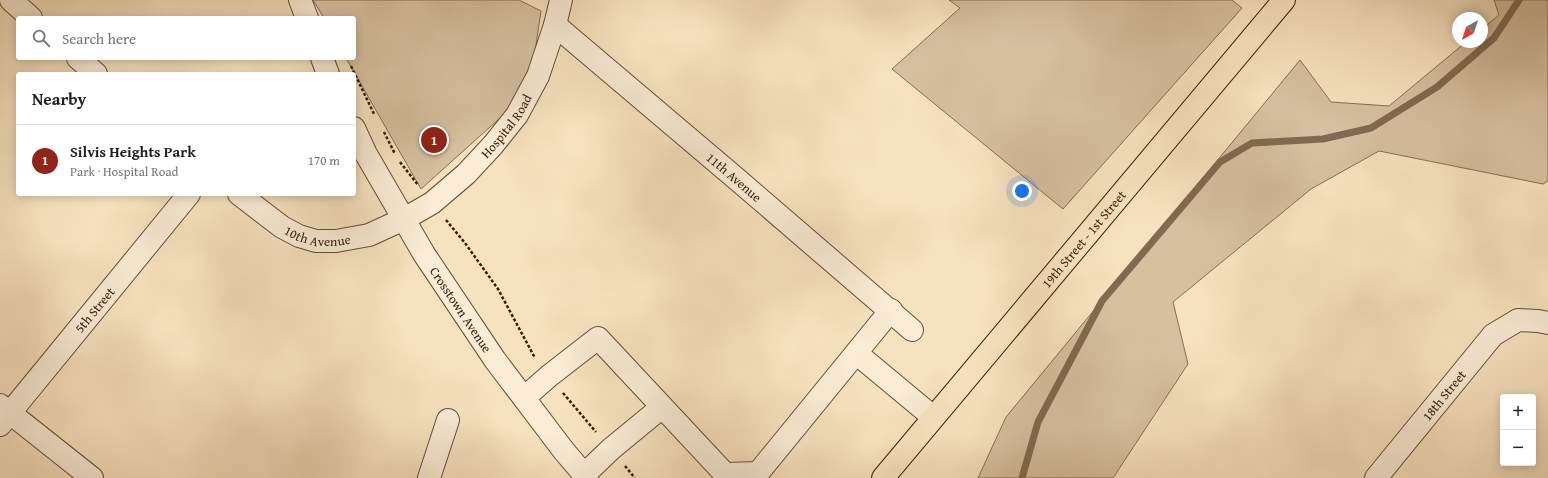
<!DOCTYPE html>
<meta charset="utf-8">
<style>
body{margin:0;font-family:"Gentium Book Plus",serif;background:#f2f2f2;color:#202124}
.controls{position:absolute;right:12px;bottom:12px;display:grid;overflow:hidden;border-radius:4px;box-shadow:0 2px 10px #0003}
.controls button{width:36px;height:36px;display:grid;place-items:center;padding:0;border:0;border-bottom:1px solid #e0e0e0;background:#fff;color:#202124;font:20px sans-serif}
.compass{position:absolute;left:1452px;top:12px;width:36px;height:36px;border-radius:50%;background:#fff;box-shadow:0 2px 10px #0003;rotate:219deg}
.you{position:absolute;left:1022px;top:191px;width:14px;height:14px;margin:-10px;border:3px solid #fff;border-radius:50%;background:#1a73e8;box-shadow:0 0 0 6px #1a73e833}
.badge{display:grid;place-items:center;width:26px;height:26px;border-radius:50%;background:#8f2418;color:#fff;font-size:13px;font-weight:700}
.pin{position:absolute;translate:-50% -50%;border:2px solid #fff;box-shadow:0 1px 4px #0006}
.list{margin:0;padding:0;list-style:none}
h2{display:flex;justify-content:space-between;align-items:center;height:52px;margin:0;padding:0 16px;font-size:17px}
h2 small{font-size:13px;font-weight:400;color:#757577}
.list li{display:grid;grid-template-columns:26px 1fr auto;gap:12px;align-items:center;box-sizing:border-box;height:72px;padding:0 16px;border-top:1px solid #e0e0e0}
.list b{display:block;font-size:15px;white-space:nowrap}
.list p{margin:0;font-size:13px;white-space:nowrap;color:#757577}
.list em{font-size:13px;font-style:normal;color:#757577}
.icon{flex:none;width:22px;height:22px;fill:none;stroke:currentColor;stroke-width:2;stroke-linecap:round;stroke-linejoin:round}
.map{position:relative;flex:none;width:1548px;height:478px;overflow:hidden}
.search{position:absolute;background:#fff;box-shadow:0 2px 10px #0003;left:16px;top:16px;width:340px;height:44px;display:flex;align-items:center;gap:10px;box-sizing:border-box;padding:0 14px;border-radius:4px;color:#757577;font-size:15px}
.panel{position:absolute;background:#fff;box-shadow:0 2px 10px #0003;left:16px;top:72px;width:340px;height:124px;border-radius:4px}
.map>svg:first-child{display:block}
.green{fill:#d6c0a0;stroke:#856e55}
.lines{fill:none;stroke-linecap:round;stroke-linejoin:round}
.stream{stroke:#816a51;stroke-width:7}
.minor-casing{stroke:#654d37;stroke-width:24}
.major-casing{stroke:#341b0a;stroke-width:24}
.path{stroke:#341b0a;stroke-width:2.5;stroke-dasharray:3 2;stroke-linecap:butt}
.minor{stroke:#faecd5;stroke-width:22}
.major{stroke:#f7e2bf;stroke-width:22}
.labels{text-anchor:middle;dominant-baseline:central;stroke-width:3;stroke-linejoin:round;paint-order:stroke}
.street-label{font-size:13px;fill:#341b0a;stroke:#faecd5}
</style>
<div class="map">
<svg width="1548" height="478" viewBox="0 0 1548 478">
<rect width="100%" height="100%" fill="#f7e2bf"/>
<filter id="stains"><feTurbulence type="fractalNoise" baseFrequency=".005" numOctaves="4"/><feColorMatrix values="0 0 0 0 .2 0 0 0 0 .09 0 0 0 0 .02 0 0 0 .5 -.17"/></filter>
<radialGradient id="worn" r=".72"><stop offset=".6" stop-color="#630" stop-opacity="0"/><stop offset="1" stop-color="#630" stop-opacity=".3"/></radialGradient>
<g class="green">
<polygon points="313,0 519,0 541,11 529,92 421,189 346,58 354,58 354,18 324,18"/>
<polygon points="949,0 1232,0 1242,8 1063,209 892,69 960,8"/>
<polygon points="1494,0 1548,0 1548,181 1543,184 1379,151 1311,189 1173,302 1188,364 1113,478 978,478 1006,417 1300,60 1331,102 1389,106 1466,42 1482,42 1482,29 1499,15"/>
</g>
<g class="lines">
<polyline class="stream" points="1022,478 1038,422 1102,301 1220,162 1252,143 1323,139 1371,128 1437,87 1494,38 1519,0"/>
<g class="minor-casing">
<g id="minor">
<polyline points="11,0 31,18"/>
<polyline points="300,0 307,18"/>
<path id="s1" d="M555 25 739 181 912 330"/>
<polyline points="78,58 96,74"/>
<polyline points="322,58 328,74"/>
<path id="s2" d="M354 128 366 154 424 254 495 360 564 451 587 478"/>
<path id="s3" d="M239 194 282 227 299 236 316 241H336L369 235 404 219 432 203 466 174 493 145 517 115 538 76 555 25 561 0"/>
<polyline points="891,310 856,353 933,417"/>
<polyline points="524,398 549,376 598,338 725,474 758,473 856,353"/>
<polyline points="0,405 92,478"/>
<path id="s4" d="M0 425 189 194"/>
<polyline points="584,475 611,449 662,407"/>
<polyline points="429,478 448,420"/>
<path id="s5" d="M1376 478 1493 335 1518 320 1538 321 1548 323"/>
</g>
</g>
<g class="major-casing">
<g id="major">
<path id="s6" d="M883 478 1284 0"/>
</g>
</g>
<g class="path">
<polyline points="351,66 374,114"/>
<polyline points="384,132 395,154"/>
<polyline points="400,162 418,185"/>
<polyline points="446,220 465,243 498,289 535,358"/>
<polyline points="563,393 596,432"/>
<polyline points="625,466 635,478"/>
</g>
<use href="#minor" class="minor"/>
<use href="#major" class="major"/>
</g>
<g class="labels">
<g class="street-label">
<text stroke="none"><textPath href="#s3" startOffset="323">Hospital Road</textPath></text>
<text stroke="none"><textPath href="#s1" startOffset="235">11th Avenue</textPath></text>
<text stroke="none"><textPath href="#s3" startOffset="92">10th Avenue</textPath></text>
<text stroke="none"><textPath href="#s6" startOffset="312">19th Street - 1st Street</textPath></text>
<text stroke="none"><textPath href="#s4" startOffset="149">5th Street</textPath></text>
<text stroke="none"><textPath href="#s2" startOffset="211">Crosstown Avenue</textPath></text>
<text stroke="none"><textPath href="#s5" startOffset="107">18th Street</textPath></text>
</g>
</g>
<rect width="100%" height="100%" filter="url(#stains)"/>
<rect width="100%" height="100%" fill="url(#worn)"/>
</svg>
<div class="controls">
<button>+</button>
<button>−</button>
</div>
<svg class="compass" viewBox="-18 -18 36 36"><path d="M0-13l5 13h-10z" fill="#e53935"/><path d="M0 13l5-13h-10z" fill="#757577"/></svg>
<div class="you"></div>
<div class="pin badge" style="left:434px;top:140px">1</div>
<div class="search"><svg class="icon" aria-label="search" viewBox="0 0 24 24"><circle cx="10" cy="10" r="6"/><path d="M15 15l6 6"/></svg>Search here</div>
<section class="panel">
<h2>Nearby<small></small></h2>
<ul class="list">
<li><span class="badge">1</span><div><b>Silvis Heights Park</b><p>Park · Hospital Road</p></div><em>170 m</em></li>
</ul>
</section>
</div>
